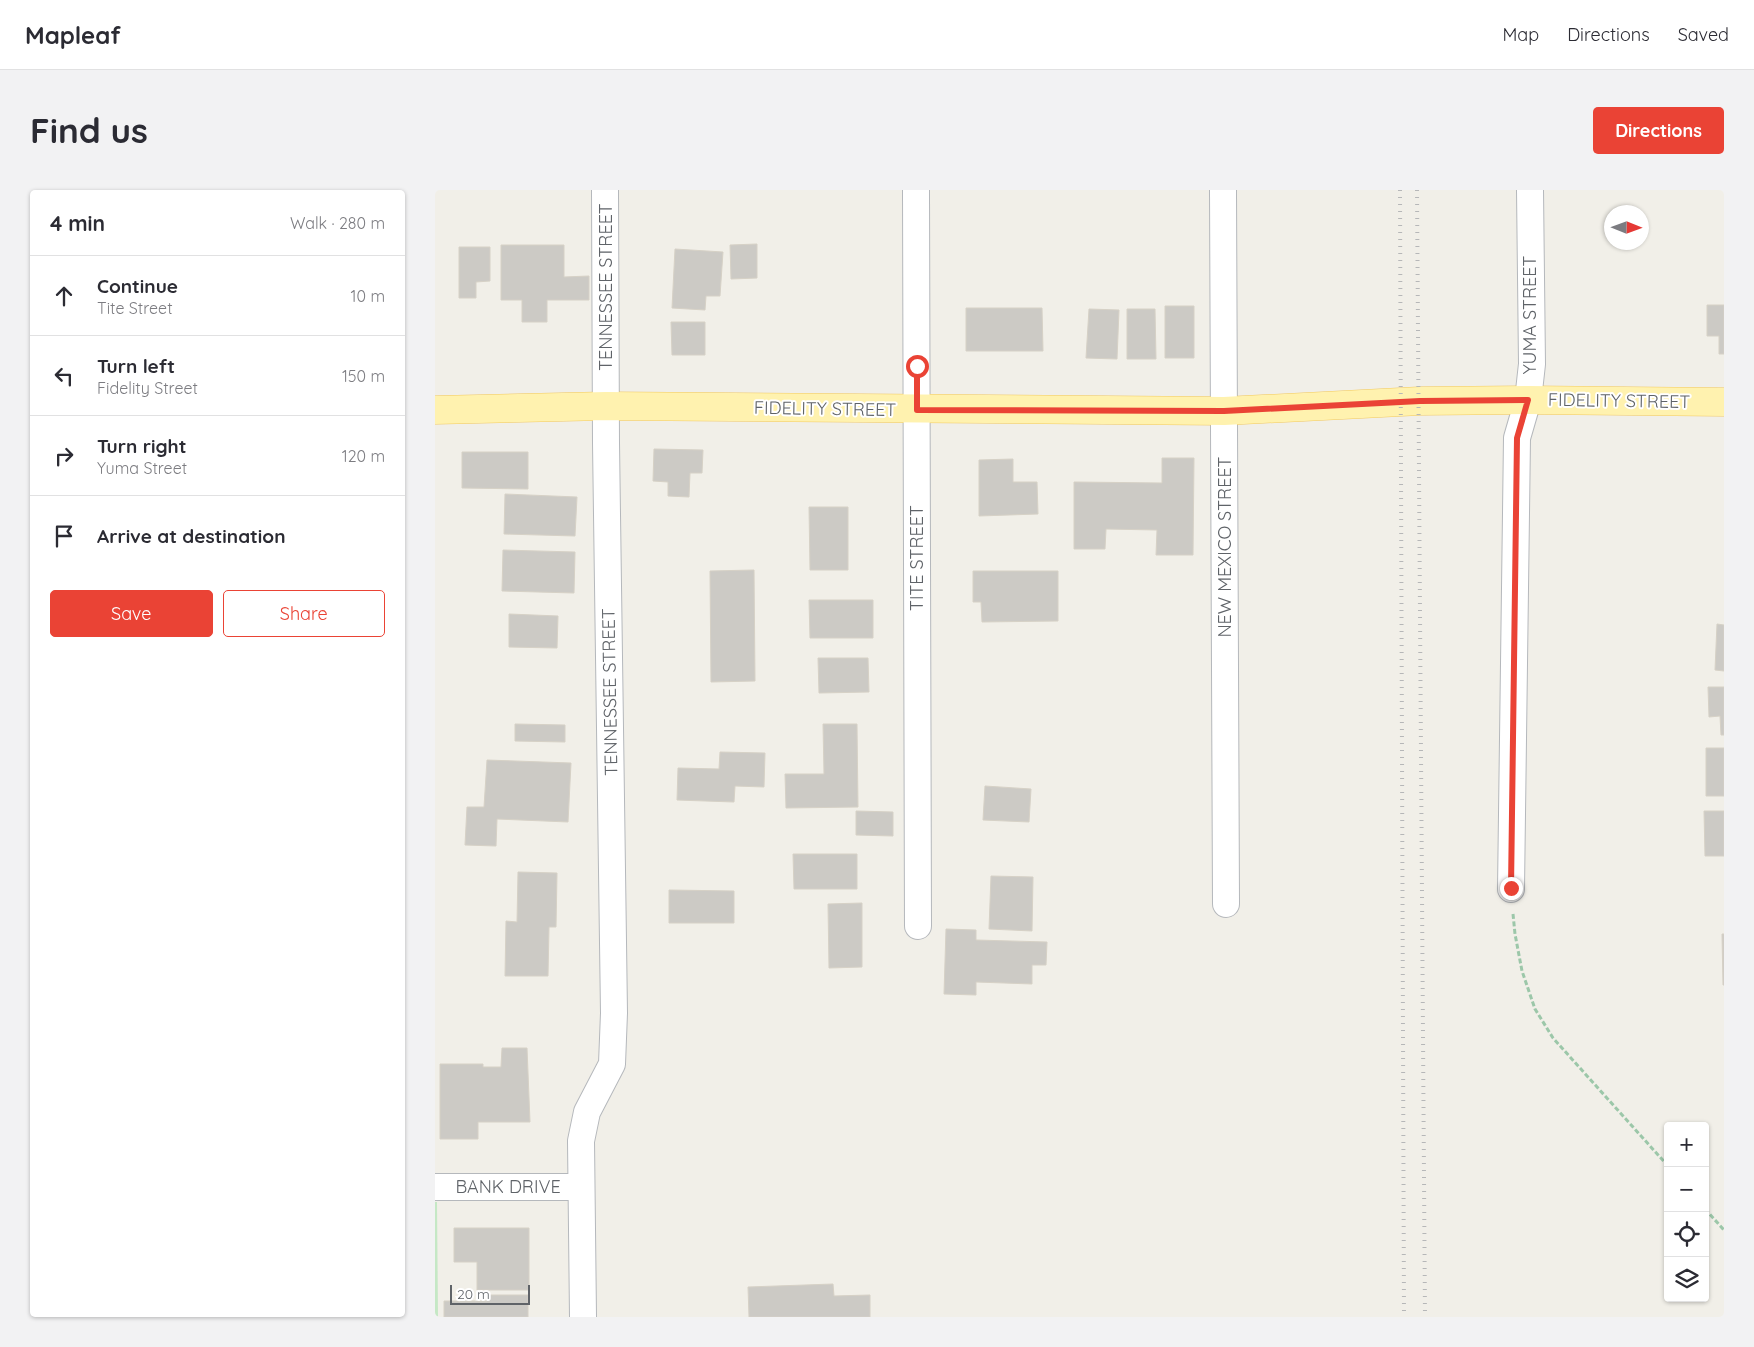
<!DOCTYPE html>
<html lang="en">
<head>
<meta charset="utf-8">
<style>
  :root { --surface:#fff; --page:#f2f2f3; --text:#2b2b33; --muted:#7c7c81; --line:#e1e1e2; --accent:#ea4335 }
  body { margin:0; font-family:Quicksand,sans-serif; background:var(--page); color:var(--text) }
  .controls { position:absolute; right:15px; bottom:15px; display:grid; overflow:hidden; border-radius:5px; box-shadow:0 1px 4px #0004 }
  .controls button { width:45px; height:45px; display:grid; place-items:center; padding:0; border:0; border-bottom:1px solid var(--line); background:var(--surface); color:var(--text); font:25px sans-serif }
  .compass { position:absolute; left:1169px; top:15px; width:45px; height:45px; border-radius:50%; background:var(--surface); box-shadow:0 1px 4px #0004; rotate:91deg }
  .scale { position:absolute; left:15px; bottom:12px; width:80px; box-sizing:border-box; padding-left:5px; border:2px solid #5f6368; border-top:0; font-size:14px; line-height:18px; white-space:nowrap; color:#5f6368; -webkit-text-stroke:4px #fff; paint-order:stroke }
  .stop { position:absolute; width:15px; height:15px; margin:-11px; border:4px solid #ea4335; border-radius:50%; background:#fff }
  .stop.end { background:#ea4335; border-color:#fff; box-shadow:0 1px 5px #0008 }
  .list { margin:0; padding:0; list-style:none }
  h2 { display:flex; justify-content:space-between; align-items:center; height:65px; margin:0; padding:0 20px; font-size:21px }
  h2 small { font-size:16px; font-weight:400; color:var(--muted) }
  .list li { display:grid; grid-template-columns:32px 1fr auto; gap:15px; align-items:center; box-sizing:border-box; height:80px; padding:0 20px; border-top:1px solid var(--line) }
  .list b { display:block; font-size:19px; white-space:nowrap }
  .list p { margin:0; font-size:16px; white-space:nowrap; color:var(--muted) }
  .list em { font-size:16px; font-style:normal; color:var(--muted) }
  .actions { display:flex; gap:10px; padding:15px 20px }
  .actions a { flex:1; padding:11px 0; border:1px solid var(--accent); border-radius:5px; text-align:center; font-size:18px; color:var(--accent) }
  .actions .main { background:var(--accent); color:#fff }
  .icon { flex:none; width:28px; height:28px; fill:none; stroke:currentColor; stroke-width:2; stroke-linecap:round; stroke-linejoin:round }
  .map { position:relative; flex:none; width:1289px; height:1127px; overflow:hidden; border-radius:5px }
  header { display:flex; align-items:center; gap:30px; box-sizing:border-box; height:70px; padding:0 25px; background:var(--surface); border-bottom:1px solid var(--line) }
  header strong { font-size:24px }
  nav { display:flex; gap:28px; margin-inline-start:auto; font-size:18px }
  .intro { display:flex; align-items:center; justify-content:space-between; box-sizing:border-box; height:120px; padding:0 30px }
  h1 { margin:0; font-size:35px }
  .button { padding:12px 22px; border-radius:5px; background:var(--accent); color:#fff; font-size:18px; font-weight:700 }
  main { display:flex; gap:30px; padding:0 30px }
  aside { flex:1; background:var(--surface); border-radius:5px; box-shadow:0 1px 4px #0004 }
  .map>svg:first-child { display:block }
  .green { fill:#c5e8c5 }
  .building { fill:#cccac5; stroke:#d6d1c6 }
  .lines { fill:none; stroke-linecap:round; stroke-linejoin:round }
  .minor-casing { stroke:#b5b8bc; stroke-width:28 }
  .major-casing { stroke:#f2c960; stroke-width:29 }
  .path { stroke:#9cc7a9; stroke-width:3; stroke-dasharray:5 2.5; stroke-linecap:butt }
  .minor { stroke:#fff; stroke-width:26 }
  .major { stroke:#fff2af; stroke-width:28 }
  .rail { stroke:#b6b7b8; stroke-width:4; stroke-dasharray:1 6; stroke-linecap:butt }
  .route { stroke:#ea4335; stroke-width:6 }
  .labels { text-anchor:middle; stroke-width:4; stroke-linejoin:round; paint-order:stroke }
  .street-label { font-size:18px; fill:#5f6368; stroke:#fff }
</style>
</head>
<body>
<header>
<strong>Mapleaf</strong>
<nav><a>Map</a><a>Directions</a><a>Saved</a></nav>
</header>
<div class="intro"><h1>Find us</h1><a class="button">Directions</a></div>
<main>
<aside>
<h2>4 min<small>Walk · 280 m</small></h2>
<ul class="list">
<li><svg class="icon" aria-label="ahead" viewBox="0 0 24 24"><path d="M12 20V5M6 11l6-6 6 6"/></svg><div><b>Continue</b><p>Tite Street</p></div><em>10 m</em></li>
<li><svg class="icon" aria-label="left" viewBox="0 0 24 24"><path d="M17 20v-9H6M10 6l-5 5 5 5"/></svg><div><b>Turn left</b><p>Fidelity Street</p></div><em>150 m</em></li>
<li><svg class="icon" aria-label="right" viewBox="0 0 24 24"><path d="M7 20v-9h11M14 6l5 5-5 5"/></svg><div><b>Turn right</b><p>Yuma Street</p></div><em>120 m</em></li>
<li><svg class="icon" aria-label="arrive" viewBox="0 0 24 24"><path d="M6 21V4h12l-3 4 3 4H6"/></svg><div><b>Arrive at destination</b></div></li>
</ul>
<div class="actions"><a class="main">Save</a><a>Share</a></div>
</aside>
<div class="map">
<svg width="1289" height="1127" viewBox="0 0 1289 1127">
  <rect width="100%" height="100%" fill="#f1efe8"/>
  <path class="green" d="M 0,1012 L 2,1012 L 3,1127 L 0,1127 Z"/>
  <path class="building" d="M 322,54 L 322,88 L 296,89 L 295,55 Z
    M 66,55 L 129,55 L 129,87 L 154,86 L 154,110 L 112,110 L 112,132 L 87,132 L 87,110 L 66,110 Z
    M 24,57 L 55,57 L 55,91 L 41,92 L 41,108 L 24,108 Z
    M 240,59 L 288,62 L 285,106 L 271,106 L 270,120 L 237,118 Z
    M 1272,115 L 1289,115 L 1289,164 L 1284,164 L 1284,146 L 1272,146 Z
    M 730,116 L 759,116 L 759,168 L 730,168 Z
    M 531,118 L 607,118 L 608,161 L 531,161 Z
    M 654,119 L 684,120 L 682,169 L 651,168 Z
    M 692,119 L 720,119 L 721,169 L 692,169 Z
    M 236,132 L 270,132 L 270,165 L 237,165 Z
    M 219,259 L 268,260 L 267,283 L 255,283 L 254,307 L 233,306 L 233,292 L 218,291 Z
    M 27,262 L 93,262 L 93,299 L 27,298 Z
    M 727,268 L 759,268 L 758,365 L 721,365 L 722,340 L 671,339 L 670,359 L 639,359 L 639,292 L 727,293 Z
    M 578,269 L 578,292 L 602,292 L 603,324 L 544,326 L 544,270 Z
    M 70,304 L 142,307 L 140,346 L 69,344 Z
    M 374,317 L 413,317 L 413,380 L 375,380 Z
    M 68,360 L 140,362 L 139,403 L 67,401 Z
    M 319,380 L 320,491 L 276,492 L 275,381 Z
    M 538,381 L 623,381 L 623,431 L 547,432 L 546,412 L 538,412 Z
    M 374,410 L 438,410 L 438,448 L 375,448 Z
    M 74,424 L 123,426 L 122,458 L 74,457 Z
    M 1282,434 L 1289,435 L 1289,481 L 1280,480 Z
    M 383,468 L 433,468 L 434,502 L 384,503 Z
    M 1273,497 L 1289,497 L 1289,545 L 1286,545 L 1285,526 L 1274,527 Z
    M 80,534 L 130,535 L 130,552 L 80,551 Z
    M 388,534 L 422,534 L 423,617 L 351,618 L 350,584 L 389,584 Z
    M 1271,558 L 1289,558 L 1289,606 L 1271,606 Z
    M 285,562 L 330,563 L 329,597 L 300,596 L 299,612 L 242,610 L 243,578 L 284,579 Z
    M 52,570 L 136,573 L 133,632 L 62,629 L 61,656 L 30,655 L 32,617 L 49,617 Z
    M 550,596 L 596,599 L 594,632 L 548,630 Z
    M 421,621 L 458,622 L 458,646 L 421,645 Z
    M 1269,621 L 1289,621 L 1289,666 L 1270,666 Z
    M 358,664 L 422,664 L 422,699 L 359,699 Z
    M 83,682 L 122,683 L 121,737 L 114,737 L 113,786 L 70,786 L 71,731 L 82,732 Z
    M 556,686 L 598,687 L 597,741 L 554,739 Z
    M 234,700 L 299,701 L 299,733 L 234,733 Z
    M 427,713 L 427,777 L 394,778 L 393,714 Z
    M 511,739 L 541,740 L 541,750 L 612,752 L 611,775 L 597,775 L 597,794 L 541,792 L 541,805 L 509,804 Z
    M 1287,744 L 1289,744 L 1289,795 L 1288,795 Z
    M 67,858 L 92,858 L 95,932 L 43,932 L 43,949 L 5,949 L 5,874 L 48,874 L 48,877 L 66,877 Z
    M 19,1038 L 94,1038 L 94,1100 L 42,1100 L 42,1072 L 19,1072 Z
    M 398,1094 L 399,1106 L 435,1105 L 435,1127 L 314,1127 L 313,1097 Z
    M 52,1105 L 93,1105 L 93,1127 L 9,1127 L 9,1111 L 52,1111 Z"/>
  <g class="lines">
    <defs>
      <path id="minor" d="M 481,0 L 483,736
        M 788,0 L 791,714
        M 1076,699 L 1082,248 L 1093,210 L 1097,174 L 1095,0
        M 0,997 L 145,997
        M 148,1127 L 146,951 L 152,922 L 177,874 L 179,823 L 171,253 L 170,0"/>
      <path id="major" d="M 0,220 L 171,216 L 789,221 L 985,211 L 1093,210 L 1289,212"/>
    </defs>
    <use href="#minor" class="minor-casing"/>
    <use href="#major" class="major-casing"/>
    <path class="path" d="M 1078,724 L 1080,744 L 1087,781 L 1100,819 L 1118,848 L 1233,976
      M 1270,1019 L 1289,1040"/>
    <use href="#minor" class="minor"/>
    <use href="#major" class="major"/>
    <path class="rail" d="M 965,0 L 969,1127
      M 982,0 L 990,1127"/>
  </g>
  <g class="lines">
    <path class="route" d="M 482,176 L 482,220 L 789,221 L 985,211 L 1093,210 L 1082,248 L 1076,698"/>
  </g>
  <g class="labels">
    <g class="street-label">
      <text transform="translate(171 97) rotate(-90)" y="6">TENNESSEE STREET</text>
      <text transform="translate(1095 125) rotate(-90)" y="6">YUMA STREET</text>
      <text transform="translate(1184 211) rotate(1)" y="6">FIDELITY STREET</text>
      <text transform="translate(390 219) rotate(1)" y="6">FIDELITY STREET</text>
      <text transform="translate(790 357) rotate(-90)" y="6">NEW MEXICO STREET</text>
      <text transform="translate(482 368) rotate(-90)" y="6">TITE STREET</text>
      <text transform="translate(175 502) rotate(-91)" y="6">TENNESSEE STREET</text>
      <text x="73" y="1003">BANK DRIVE</text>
    </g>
  </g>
</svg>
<div class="controls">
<button>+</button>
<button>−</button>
<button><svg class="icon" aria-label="locate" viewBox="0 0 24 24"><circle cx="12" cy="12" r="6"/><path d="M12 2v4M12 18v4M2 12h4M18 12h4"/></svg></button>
<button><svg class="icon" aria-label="layers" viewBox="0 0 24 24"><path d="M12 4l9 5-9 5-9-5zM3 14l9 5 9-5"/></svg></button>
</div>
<svg class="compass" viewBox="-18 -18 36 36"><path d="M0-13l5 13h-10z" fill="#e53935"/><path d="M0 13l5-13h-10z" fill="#7c7c81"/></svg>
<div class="scale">20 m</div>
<div class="stop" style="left:482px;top:176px"></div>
<div class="stop end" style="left:1076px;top:698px"></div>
</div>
</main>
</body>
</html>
